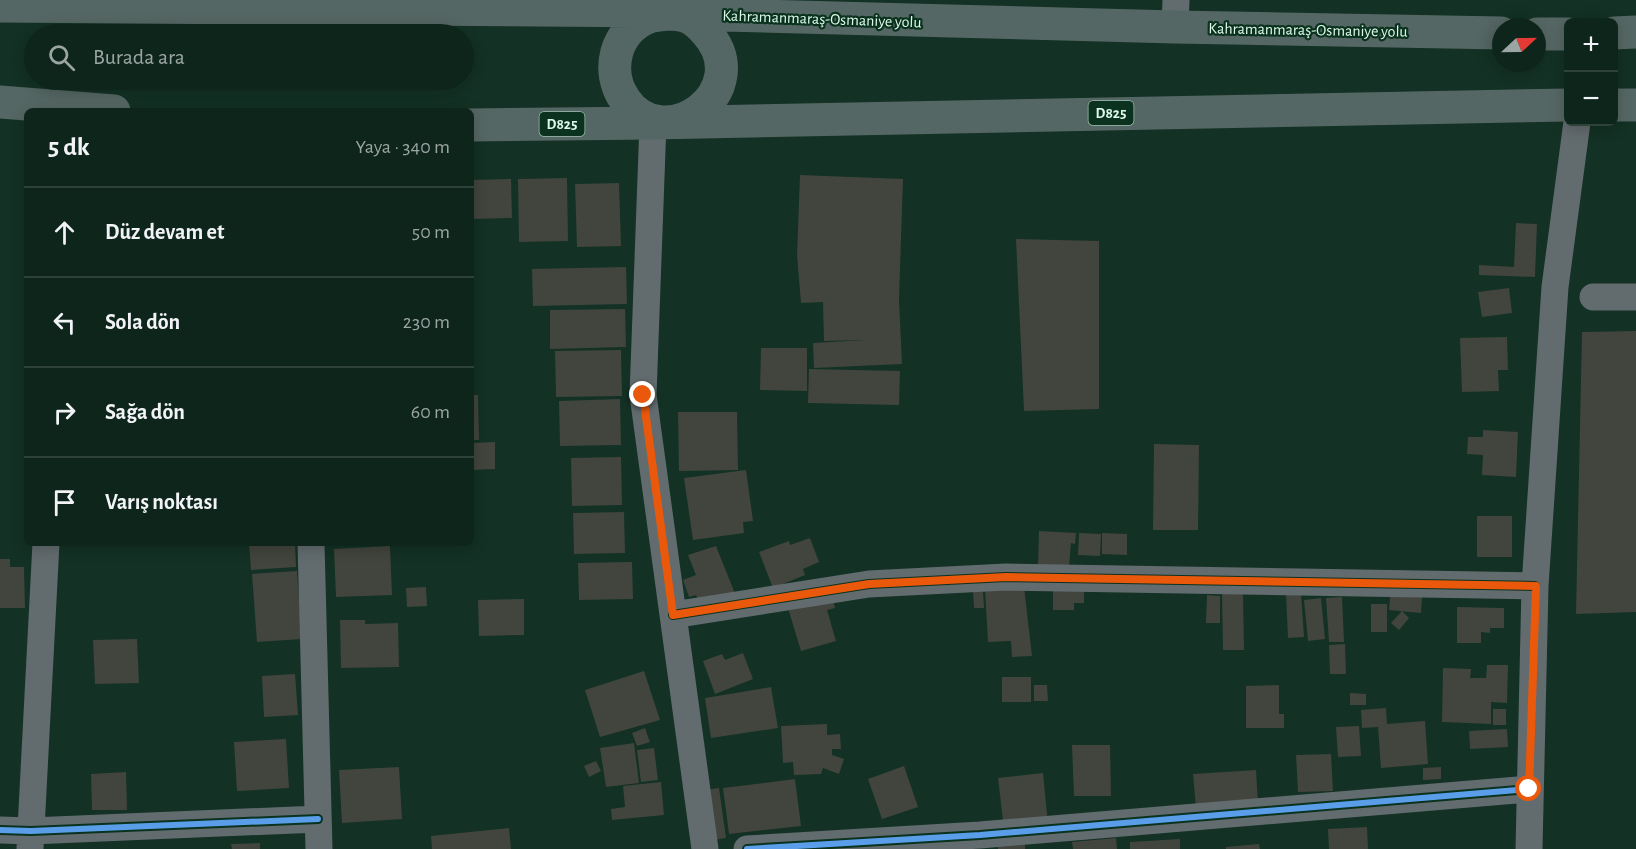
<!DOCTYPE html>
<html lang="tr">
<head>
<meta charset="utf-8">
<style>
  :root { --surface:#0e251b; --page:#1c3128; --text:#f1f3f6; --muted:#9ba5a3; --line:#2e423a }
  body { margin:0; font-family:"Alegreya Sans",sans-serif; background:var(--page); color:var(--text) }
  .controls { position:absolute; right:18px; top:18px; display:grid; overflow:hidden; border-radius:9px; box-shadow:0 3px 15px #0003 }
  .controls button { width:54px; height:54px; display:grid; place-items:center; padding:0; border:0; border-bottom:2px solid var(--line); background:var(--surface); color:var(--text); font:30px sans-serif }
  .compass { position:absolute; left:1492px; top:18px; width:54px; height:54px; border-radius:50%; background:var(--surface); box-shadow:0 3px 15px #0003; rotate:68deg }
  .stop { position:absolute; width:18px; height:18px; margin:-14px; border:4px solid #ea580c; border-radius:50%; background:#fff }
  .stop.end { background:#ea580c; border-color:#fff; box-shadow:0 2px 6px #0008 }
  .list { margin:0; padding:0; list-style:none }
  h2 { display:flex; justify-content:space-between; align-items:center; height:78px; margin:0; padding:0 24px; font-size:26px }
  h2 small { font-size:20px; font-weight:400; color:var(--muted) }
  .list li { display:grid; grid-template-columns:39px 1fr auto; gap:18px; align-items:center; box-sizing:border-box; height:90px; padding:0 24px; border-top:2px solid var(--line) }
  .list b { display:block; font-size:22px; white-space:nowrap }
  .list em { font-size:20px; font-style:normal; color:var(--muted) }
  .icon { flex:none; width:33px; height:33px; fill:none; stroke:currentColor; stroke-width:2; stroke-linecap:round; stroke-linejoin:round }
  .map { position:relative; flex:none; width:1636px; height:849px; overflow:hidden }
  .search { position:absolute; background:var(--surface); box-shadow:0 3px 15px #0003; left:24px; top:24px; width:450px; height:66px; display:flex; align-items:center; gap:15px; box-sizing:border-box; padding:0 21px; border-radius:33px; color:var(--muted); font-size:22px }
  .panel { position:absolute; background:var(--surface); box-shadow:0 3px 15px #0003; left:24px; top:108px; width:450px; height:438px; border-radius:9px }
  .map>svg:first-child { display:block }
  .building { fill:#41453d }
  .lines { fill:none; stroke-linecap:round; stroke-linejoin:round }
  .street { stroke:#626b6e; stroke-width:27 }
  .highway { stroke:#556764; stroke-width:33 }
  .cycleway-casing { stroke:#0a321e; stroke-width:10 }
  .cycleway { stroke:#5a9eea; stroke-width:6 }
  .route { stroke:#ea580c; stroke-width:8 }
  .labels { text-anchor:middle; stroke-width:4.5; stroke-linejoin:round; paint-order:stroke }
  .shield { fill:#0a321e; stroke:#9fbeac; stroke-width:1.5 }
  .shield-label { font-size:15px; font-weight:bold; fill:#dffae9 }
  .street-label { font-size:16px; fill:#dffae9; stroke:#0a321e }
</style>
</head>
<body>
<div class="map">
<svg width="1636" height="849" viewBox="0 0 1636 849">
  <rect width="100%" height="100%" fill="#133124"/>
  <path class="building" d="M 800,175 L 903,179 L 899,299 L 902,364 L 814,368 L 813,343 L 865,340 L 824,341 L 823,302 L 801,303 L 797,255 Z
    M 567,178 L 568,241 L 519,242 L 518,179 Z
    M 511,179 L 512,218 L 471,219 L 471,180 Z
    M 619,183 L 621,246 L 577,247 L 575,184 Z
    M 1516,223 L 1537,224 L 1535,277 L 1479,275 L 1479,265 L 1514,267 Z
    M 1016,239 L 1099,241 L 1099,409 L 1024,411 Z
    M 626,267 L 627,304 L 533,306 L 532,269 Z
    M 1509,288 L 1512,313 L 1482,317 L 1478,292 Z
    M 625,309 L 626,347 L 550,349 L 550,310 Z
    M 1636,331 L 1636,612 L 1576,614 L 1582,332 Z
    M 1507,337 L 1508,370 L 1498,370 L 1499,391 L 1462,392 L 1460,338 Z
    M 761,348 L 807,348 L 807,391 L 760,390 Z
    M 621,350 L 622,396 L 556,397 L 555,351 Z
    M 809,369 L 900,371 L 899,405 L 808,403 Z
    M 471,395 L 478,395 L 479,440 L 471,440 Z
    M 620,399 L 621,445 L 560,446 L 559,401 Z
    M 678,412 L 737,412 L 738,470 L 679,471 Z
    M 1483,430 L 1518,432 L 1516,477 L 1482,475 L 1483,455 L 1467,454 L 1468,437 L 1483,437 Z
    M 495,442 L 495,469 L 471,470 L 471,443 Z
    M 1154,444 L 1199,445 L 1198,530 L 1153,530 Z
    M 621,457 L 622,505 L 572,506 L 571,458 Z
    M 746,470 L 753,521 L 743,522 L 744,533 L 693,540 L 684,478 Z
    M 624,512 L 625,553 L 574,554 L 573,513 Z
    M 1477,516 L 1512,516 L 1512,557 L 1477,557 Z
    M 1039,531 L 1076,533 L 1075,544 L 1071,543 L 1069,567 L 1038,565 Z
    M 1079,533 L 1101,534 L 1100,556 L 1078,555 Z
    M 1102,533 L 1127,534 L 1127,555 L 1102,554 Z
    M 810,538 L 819,562 L 803,569 L 805,575 L 773,588 L 759,552 L 789,541 L 790,545 Z
    M 249,543 L 295,543 L 296,567 L 251,570 Z
    M 390,546 L 392,595 L 336,597 L 334,549 Z
    M 716,546 L 738,601 L 701,608 L 696,595 L 689,597 L 683,580 L 696,575 L 688,555 Z
    M 0,559 L 10,559 L 10,567 L 24,567 L 25,608 L 0,608 Z
    M 632,562 L 633,599 L 579,600 L 578,563 Z
    M 297,571 L 302,639 L 257,642 L 252,574 Z
    M 1053,581 L 1084,581 L 1084,603 L 1074,603 L 1074,610 L 1053,610 Z
    M 426,587 L 427,606 L 407,607 L 406,588 Z
    M 1024,587 L 1032,656 L 1012,657 L 1011,641 L 988,642 L 985,589 Z
    M 1391,589 L 1422,597 L 1421,613 L 1389,610 Z
    M 973,591 L 983,591 L 984,608 L 974,608 Z
    M 1243,593 L 1244,650 L 1223,650 L 1222,594 Z
    M 1301,593 L 1304,637 L 1288,638 L 1286,594 Z
    M 831,594 L 835,608 L 827,610 L 836,641 L 801,651 L 788,608 Z
    M 1207,595 L 1220,596 L 1220,623 L 1206,623 Z
    M 1342,597 L 1344,642 L 1329,642 L 1326,598 Z
    M 1321,598 L 1325,639 L 1308,641 L 1304,600 Z
    M 524,599 L 524,635 L 479,636 L 478,600 Z
    M 1371,604 L 1387,604 L 1387,632 L 1371,632 Z
    M 1457,607 L 1504,608 L 1504,628 L 1490,628 L 1490,633 L 1481,632 L 1481,643 L 1457,643 Z
    M 1402,611 L 1409,618 L 1399,630 L 1391,623 Z
    M 340,620 L 365,620 L 365,624 L 398,623 L 399,667 L 341,668 Z
    M 137,639 L 139,683 L 95,684 L 93,640 Z
    M 1345,644 L 1346,674 L 1330,674 L 1329,645 Z
    M 743,653 L 753,679 L 715,694 L 703,661 L 722,654 L 725,660 Z
    M 1487,665 L 1508,665 L 1507,703 L 1491,702 L 1491,724 L 1442,722 L 1443,668 L 1471,669 L 1470,678 L 1486,678 Z
    M 644,671 L 660,720 L 600,737 L 585,690 Z
    M 295,674 L 298,715 L 264,717 L 262,676 Z
    M 1002,677 L 1031,677 L 1031,702 L 1002,702 Z
    M 1034,685 L 1047,685 L 1048,701 L 1034,701 Z
    M 1279,685 L 1279,714 L 1284,714 L 1284,728 L 1246,728 L 1246,686 Z
    M 771,687 L 778,728 L 711,738 L 705,698 Z
    M 1350,693 L 1366,694 L 1366,705 L 1350,705 Z
    M 1386,708 L 1387,724 L 1425,721 L 1428,764 L 1381,768 L 1378,727 L 1362,728 L 1361,710 Z
    M 1493,709 L 1506,709 L 1506,725 L 1493,725 Z
    M 827,724 L 827,735 L 840,734 L 841,749 L 832,749 L 832,755 L 844,759 L 839,774 L 823,768 L 821,774 L 794,775 L 793,762 L 783,763 L 781,726 Z
    M 1359,726 L 1361,756 L 1338,757 L 1336,727 Z
    M 645,728 L 650,742 L 637,746 L 632,733 Z
    M 1507,729 L 1508,747 L 1470,749 L 1469,731 Z
    M 286,739 L 289,788 L 237,791 L 234,742 Z
    M 634,743 L 639,783 L 606,787 L 600,748 Z
    M 1072,745 L 1110,745 L 1111,796 L 1074,796 Z
    M 654,748 L 658,780 L 641,782 L 637,750 Z
    M 1331,754 L 1333,791 L 1298,792 L 1296,755 Z
    M 596,761 L 601,771 L 589,777 L 584,766 Z
    M 904,766 L 918,807 L 882,819 L 868,779 Z
    M 399,767 L 402,819 L 342,823 L 339,770 Z
    M 1441,767 L 1441,779 L 1423,780 L 1423,768 Z
    M 1256,770 L 1258,804 L 1196,808 L 1193,774 Z
    M 126,772 L 127,810 L 92,810 L 91,774 Z
    M 1043,773 L 1048,824 L 1004,829 L 998,778 Z
    M 795,779 L 801,826 L 729,834 L 723,788 Z
    M 661,782 L 664,815 L 612,820 L 611,809 L 625,807 L 623,786 Z
    M 719,788 L 726,838 L 713,840 L 705,790 Z
    M 1367,827 L 1368,849 L 1329,849 L 1328,829 Z
    M 509,828 L 511,849 L 432,849 L 431,836 Z
    M 1116,838 L 1117,849 L 1073,849 L 1072,842 Z
    M 1180,839 L 1180,849 L 1130,849 L 1130,842 Z
    M 260,843 L 260,849 L 232,849 L 231,844 Z
    M 1259,844 L 1260,849 L 1226,849 L 1226,847 Z
    M 998,845 L 1025,845 L 1025,849 L 998,849 Z"/>
  <g class="lines">
    <path class="street" d="M 1175,27 L 1176,0
      M 653,123 L 643,395 L 705,849
      M 1593,297 L 1636,297
      M 311,543 L 319,849
      M 673,615 L 869,584 L 1006,577 L 1535,586
      M 0,830 L 31,831 L 318,819
      M 30,848 L 46,543
      M 747,849 L 980,835 L 1529,789
      M 1529,849 L 1535,586 L 1555,287 L 1577,122"/>
    <path class="highway" d="M 0,6 L 665,11 L 684,14 L 1175,27 L 1501,33
      M 667,14 C 686,14 694,18 706,32 C 758,90 665,158 625,100 C 605,71 615,30 649,17 C 655,15 661,15 667,14 Z
      M 1614,33 L 1636,32
      M 1537,34 L 1568,34
      M 0,102 L 114,111
      M 1614,105 L 1636,105
      M 471,125 L 653,123 L 1568,105"/>
    <defs>
      <path id="cycleway" d="M 673,615 L 869,584 L 1006,577 L 1535,586
        M 0,830 L 31,831 L 318,819
        M 747,849 L 980,835 L 1529,789"/>
    </defs>
    <use href="#cycleway" class="cycleway-casing"/>
    <use href="#cycleway" class="cycleway"/>
  </g>
  <g class="lines">
    <path class="route" d="M 643,395 L 673,615 L 869,584 L 1006,577 L 1536,586 L 1529,789"/>
  </g>
  <g class="labels">
    <g class="shield">
      <rect x="1088.5" y="101" width="45" height="24" rx="4.5"/>
      <rect x="539.5" y="112" width="45" height="24" rx="4.5"/>
    </g>
    <g class="shield-label">
      <text x="1111" y="118">D825</text>
      <text x="562" y="129">D825</text>
    </g>
    <g class="street-label">
      <text transform="translate(822 18) rotate(2)" y="6">Kahramanmaraş-Osmaniye yolu</text>
      <text transform="translate(1308 29) rotate(1)" y="6">Kahramanmaraş-Osmaniye yolu</text>
    </g>
  </g>
</svg>
<div class="controls">
<button>+</button>
<button>−</button>
</div>
<svg class="compass" viewBox="-18 -18 36 36"><path d="M0-13l5 13h-10z" fill="#e53935"/><path d="M0 13l5-13h-10z" fill="#9ba5a3"/></svg>
<div class="stop" style="left:1529px;top:789px"></div>
<div class="stop end" style="left:643px;top:395px"></div>
<div class="search"><svg class="icon" aria-label="search" viewBox="0 0 24 24"><circle cx="10" cy="10" r="6"/><path d="M15 15l6 6"/></svg>Burada ara</div>
<section class="panel">
<h2>5 dk<small>Yaya · 340 m</small></h2>
<ul class="list">
<li><svg class="icon" aria-label="ahead" viewBox="0 0 24 24"><path d="M12 20V5M6 11l6-6 6 6"/></svg><div><b>Düz devam et</b></div><em>50 m</em></li>
<li><svg class="icon" aria-label="left" viewBox="0 0 24 24"><path d="M17 20v-9H6M10 6l-5 5 5 5"/></svg><div><b>Sola dön</b></div><em>230 m</em></li>
<li><svg class="icon" aria-label="right" viewBox="0 0 24 24"><path d="M7 20v-9h11M14 6l5 5-5 5"/></svg><div><b>Sağa dön</b></div><em>60 m</em></li>
<li><svg class="icon" aria-label="arrive" viewBox="0 0 24 24"><path d="M6 21V4h12l-3 4 3 4H6"/></svg><div><b>Varış noktası</b></div></li>
</ul>
</section>
</div>
</body>
</html>
